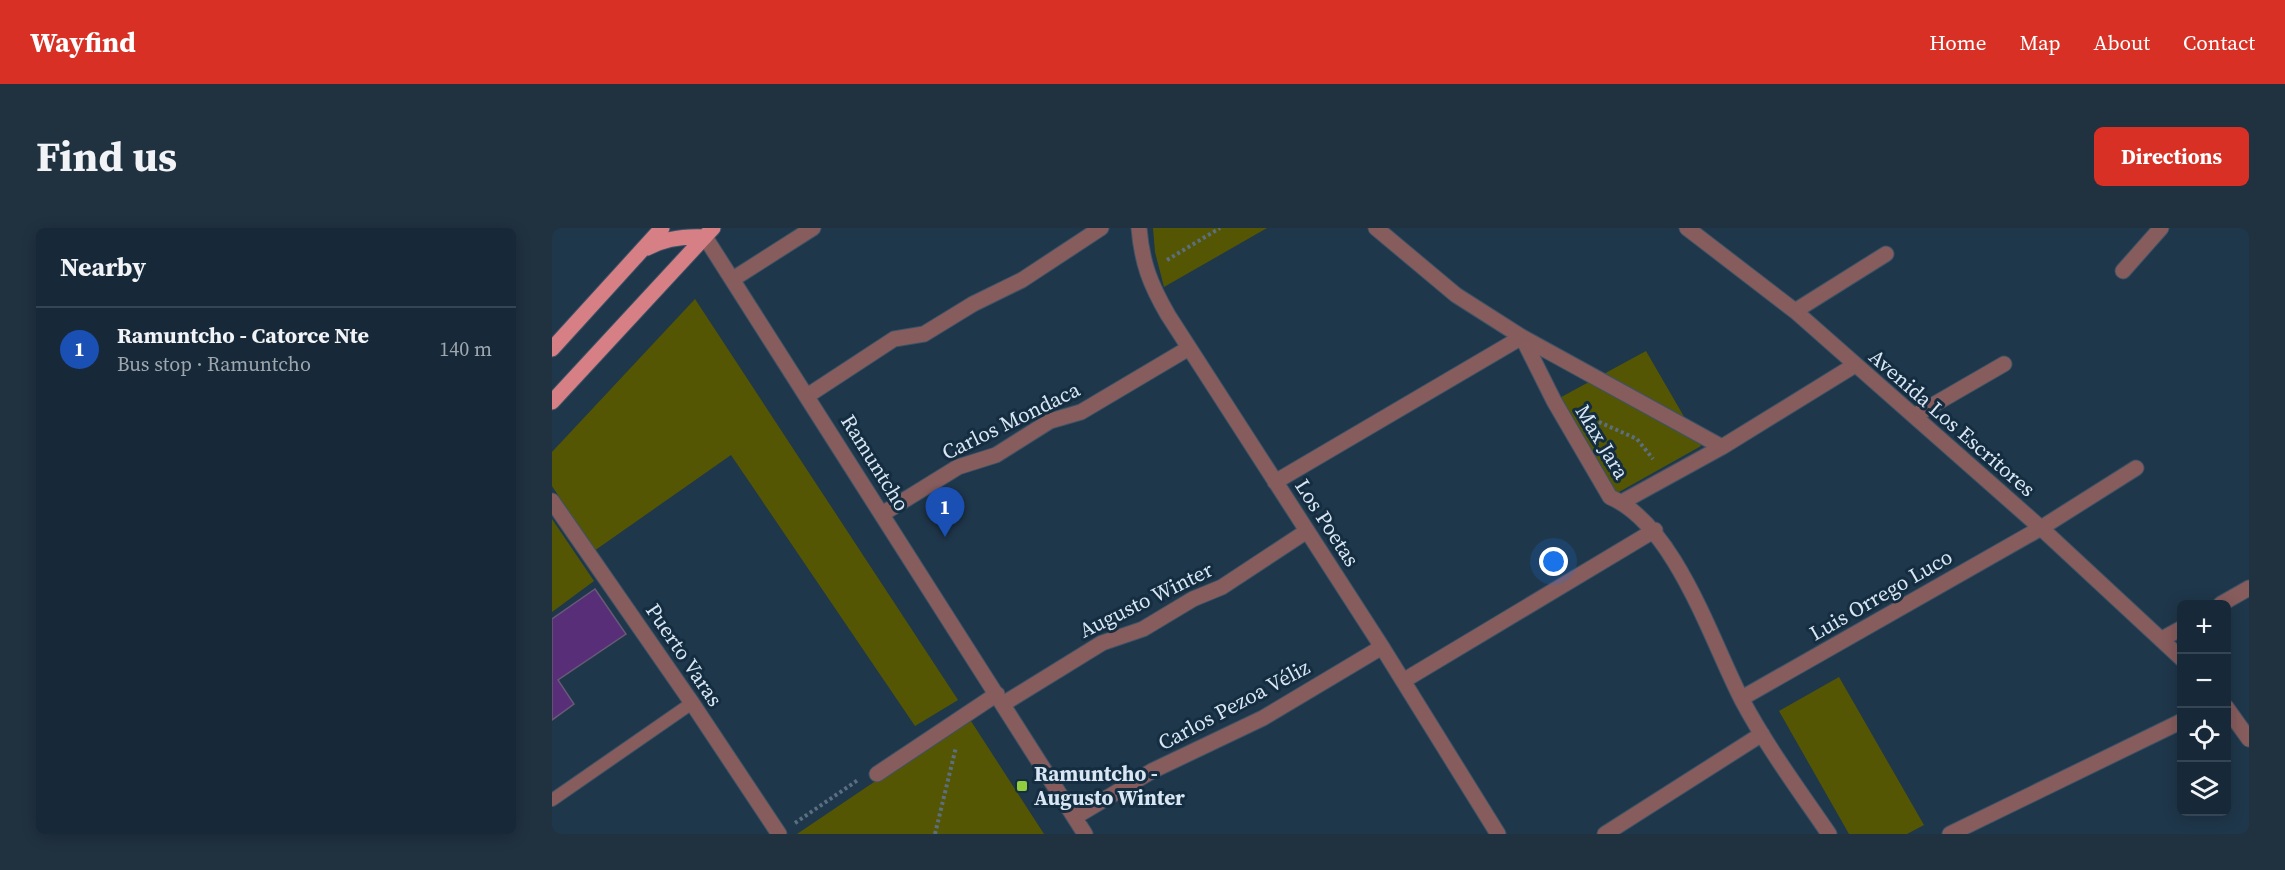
<!DOCTYPE html>
<html lang="en">
<head>
<meta charset="utf-8">
<style>
  :root { --surface:#172938; --page:#203140; --text:#f1f3f6; --muted:#9ea6ae; --line:#364553; --accent:#d93025 }
  body { margin:0; font-family:"Source Serif 4",serif; background:var(--page); color:var(--text) }
  .controls { position:absolute; right:18px; bottom:18px; display:grid; overflow:hidden; border-radius:9px; box-shadow:0 3px 15px #0003 }
  .controls button { width:54px; height:54px; display:grid; place-items:center; padding:0; border:0; border-bottom:2px solid var(--line); background:var(--surface); color:var(--text); font:30px sans-serif }
  .you { position:absolute; left:1002px; top:334px; width:21px; height:21px; margin:-15px; border:4px solid #fff; border-radius:50%; background:#1a73e8; box-shadow:0 0 0 9px #1a73e833 }
  .badge { display:grid; place-items:center; width:39px; height:39px; border-radius:50%; background:var(--accent); color:#fff; font-size:20px; font-weight:700 }
  .pin { position:absolute; translate:-50% -50px; filter:drop-shadow(0 2px 3px #0008) }
  .pin::after { content:''; position:absolute; top:32px; width:21px; height:18px; background:inherit; clip-path:polygon(0 0,100% 0,50% 100%) }
  .list { margin:0; padding:0; list-style:none }
  h2 { display:flex; justify-content:space-between; align-items:center; height:78px; margin:0; padding:0 24px; font-size:26px }
  h2 small { font-size:20px; font-weight:400; color:var(--muted) }
  .list li { display:grid; grid-template-columns:39px 1fr auto; gap:18px; align-items:center; box-sizing:border-box; height:84px; padding:0 24px; border-top:2px solid var(--line) }
  .list b { display:block; font-size:22px; white-space:nowrap }
  .list p { margin:0; font-size:20px; white-space:nowrap; color:var(--muted) }
  .list em { font-size:20px; font-style:normal; color:var(--muted) }
  .icon { flex:none; width:33px; height:33px; fill:none; stroke:currentColor; stroke-width:2; stroke-linecap:round; stroke-linejoin:round }
  .map { position:relative; flex:none; width:1697px; height:606px; overflow:hidden; border-radius:9px }
  header { display:flex; align-items:center; gap:36px; box-sizing:border-box; height:84px; padding:0 30px; background:var(--accent); color:#fff }
  header strong { font-size:28px }
  nav { display:flex; gap:33px; margin-inline-start:auto; font-size:21px }
  .intro { display:flex; align-items:center; justify-content:space-between; box-sizing:border-box; height:144px; padding:0 36px }
  h1 { margin:0; font-size:42px }
  .button { padding:15px 27px; border-radius:9px; background:var(--accent); color:#fff; font-size:21px; font-weight:700 }
  main { display:flex; gap:36px; padding:0 36px }
  aside { flex:1; background:var(--surface); border-radius:9px; box-shadow:0 3px 15px #0003 }
  .map>svg:first-child { display:block }
  .green { fill:#555604 }
  .building { fill:#582e79; stroke:#675a75; stroke-width:1.5 }
  .lines { fill:none; stroke-linecap:round; stroke-linejoin:round }
  .service-casing { stroke:#3d5366; stroke-width:14 }
  .minor-casing { stroke:#3d5366; stroke-width:17 }
  .primary-casing { stroke:#3d5366; stroke-width:17 }
  .path { stroke:#5b6f81; stroke-width:4; stroke-dasharray:3 3; stroke-linecap:butt }
  .service { stroke:#875c5d; stroke-width:12 }
  .minor { stroke:#875c5d; stroke-width:15 }
  .primary { stroke:#d67f84; stroke-width:15 }
  .poi-dot { fill:#92cd3e; stroke:#142d40; stroke-width:2 }
  .labels { text-anchor:middle; stroke-width:6; stroke-linejoin:round; paint-order:stroke }
  .street-label { font-size:21px; fill:#d9e7f4; stroke:#142d40 }
  .poi-label { font-size:21px; font-weight:bold; fill:#d9e7f4; stroke:#142d40; text-anchor:start }
</style>
</head>
<body>
<header>
<strong>Wayfind</strong>
<nav><a>Home</a><a>Map</a><a>About</a><a>Contact</a></nav>
</header>
<div class="intro"><h1>Find us</h1><a class="button">Directions</a></div>
<main>
<aside>
<h2>Nearby<small></small></h2>
<ul class="list">
<li><span class="badge" style="background:#1a4fb4">1</span><div><b>Ramuntcho - Catorce Nte</b><p>Bus stop · Ramuntcho</p></div><em>140 m</em></li>
</ul>
</aside>
<div class="map">
<svg width="1697" height="606" viewBox="0 0 1697 606">
  <rect width="100%" height="100%" fill="#1f374b"/>
  <path class="green" d="M 601,0 L 715,0 L 612,59 L 603,24 Z
    M 143,71 L 406,472 L 363,498 L 179,227 L 42,323 L 0,258 L 0,224 Z
    M 1094,123 L 1149,218 L 1058,269 L 1002,173 Z
    M 0,291 L 42,353 L 0,384 Z
    M 1287,449 L 1372,597 L 1355,606 L 1297,606 L 1227,483 Z
    M 417,490 L 492,606 L 245,606 Z"/>
  <path class="building" d="M 43,361 L 74,406 L 6,452 L 22,476 L 0,492 L 0,391 Z"/>
  <g class="lines">
    <defs>
      <path id="service" d="M 0,572 L 140,475"/>
      <path id="minor" d="M 587,0 C 590,35 598,56 616,87 L 830,419 L 946,606
        M 824,0 L 904,67 L 970,109 L 1002,173 L 1058,269 C 1123,297 1159,412 1190,472 C 1215,519 1247,562 1277,606
        M 1135,0 L 1243,83 L 1489,300 L 1630,431
        M 153,9 L 533,606
        M 1571,43 L 1609,0
        M 181,51 L 261,0
        M 1243,83 L 1334,26
        M 255,168 L 342,111 L 372,106 L 421,76 L 470,52 L 549,0
        M 1362,188 L 1452,136
        M 723,254 L 970,109 L 1170,219
        M 0,273 L 140,475 L 227,606
        M 1070,274 L 1170,219 L 1303,137
        M 330,286 L 406,239 L 444,227 L 498,193 L 529,184 L 637,120
        M 1669,376 L 1697,360
        M 1610,411 L 1630,400
        M 851,453 L 1103,302
        M 1190,470 L 1489,300 L 1584,240
        M 451,476 L 550,415 L 591,401 L 641,371 L 670,359 L 755,303
        M 1674,479 L 1697,511
        M 325,546 L 445,466
        M 523,589 L 600,543 L 711,490 L 830,419
        M 1053,606 L 1210,506
        M 1398,606 L 1630,493"/>
      <path id="primary" d="M 95,20 C 114,10 133,8 153,9
        M 0,121 L 110,0
        M 0,174 L 161,0"/>
    </defs>
    <use href="#service" class="service-casing"/>
    <use href="#minor" class="minor-casing"/>
    <use href="#primary" class="primary-casing"/>
    <path class="path" d="M 615,32 L 668,0
      M 1036,189 L 1085,211 L 1101,231
      M 243,595 L 306,552
      M 383,606 L 404,519"/>
    <use href="#service" class="service"/>
    <use href="#minor" class="minor"/>
    <use href="#primary" class="primary"/>
  </g>
  <rect class="poi-dot" x="464" y="552" width="12" height="12" rx="3"/>
  <g class="labels">
    <g class="street-label">
      <text transform="translate(459 193) rotate(-26)" y="7">Carlos Mondaca</text>
      <text transform="translate(1400 195) rotate(41)" y="7">Avenida Los Escritores</text>
      <text transform="translate(1050 214) rotate(59)" y="7">Max Jara</text>
      <text transform="translate(323 235) rotate(58)" y="7">Ramuntcho</text>
      <text transform="translate(775 295) rotate(57)" y="7">Los Poetas</text>
      <text transform="translate(1329 367) rotate(-30)" y="7">Luis Orrego Luco</text>
      <text transform="translate(594 372) rotate(-26)" y="7">Augusto Winter</text>
      <text transform="translate(132 427) rotate(56)" y="7">Puerto Varas</text>
      <text transform="translate(682 477) rotate(-28)" y="7">Carlos Pezoa Véliz</text>
    </g>
    <g class="poi-label">
      <text x="482" y="553">Ramuntcho -<tspan x="482" dy="24">Augusto Winter</tspan></text>
    </g>
  </g>
</svg>
<div class="controls">
<button>+</button>
<button>−</button>
<button><svg class="icon" aria-label="locate" viewBox="0 0 24 24"><circle cx="12" cy="12" r="6"/><path d="M12 2v4M12 18v4M2 12h4M18 12h4"/></svg></button>
<button><svg class="icon" aria-label="layers" viewBox="0 0 24 24"><path d="M12 4l9 5-9 5-9-5zM3 14l9 5 9-5"/></svg></button>
</div>
<div class="you"></div>
<div class="pin badge" style="left:393px;top:309px;background:#1a4fb4">1</div>
</div>
</main>
</body>
</html>
